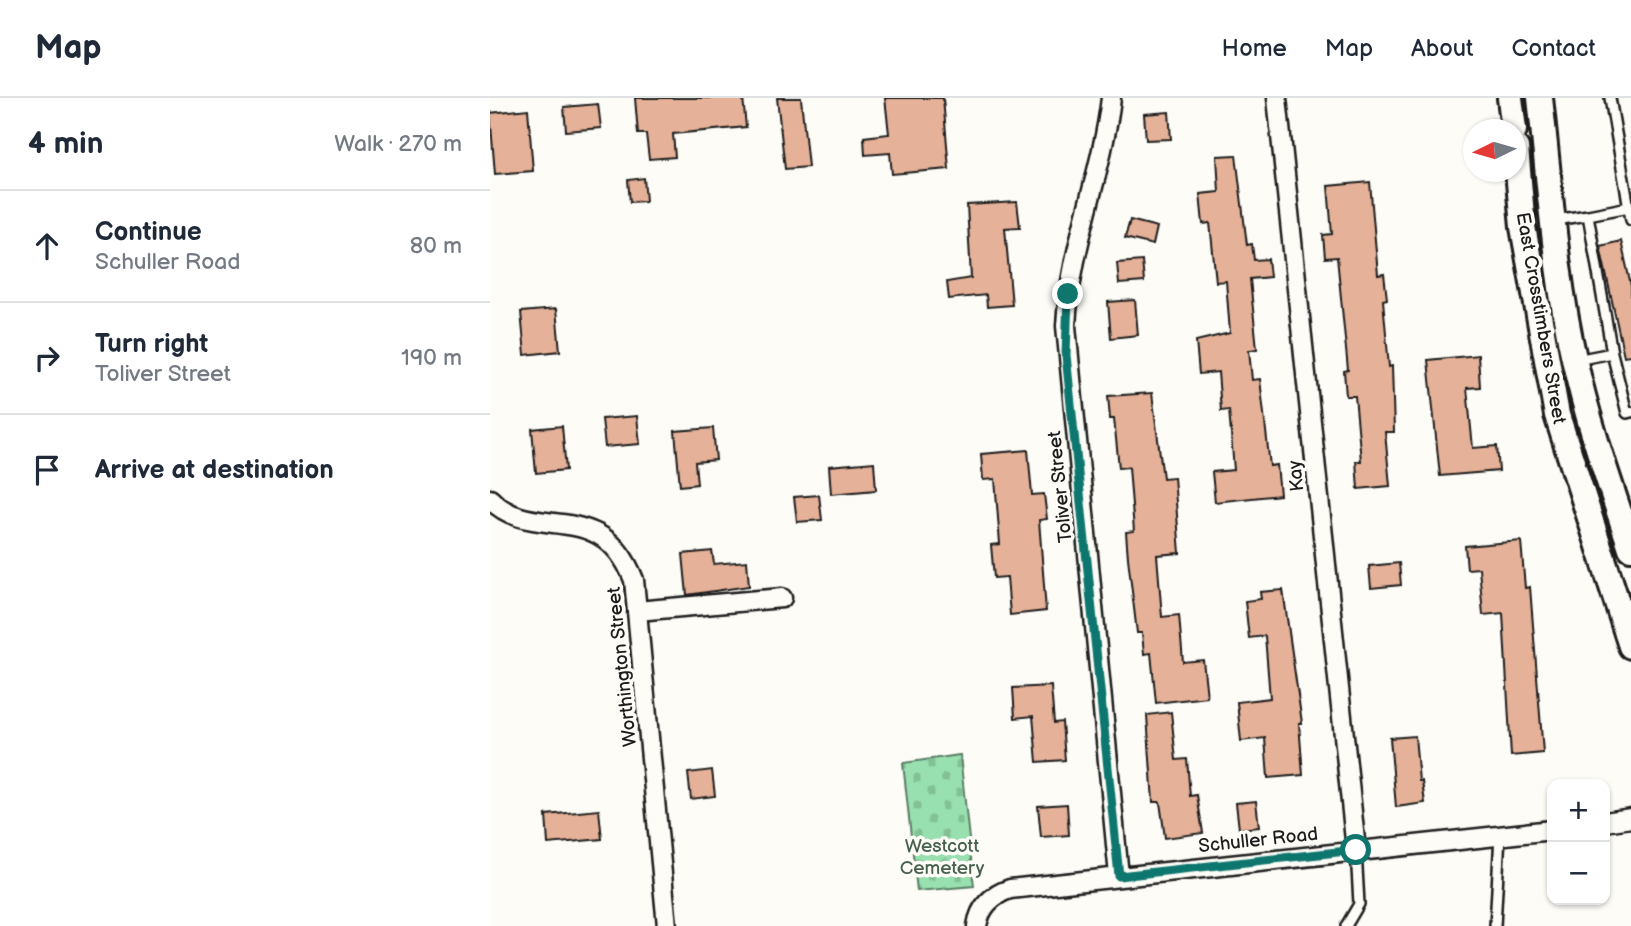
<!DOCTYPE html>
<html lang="en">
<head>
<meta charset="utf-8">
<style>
  :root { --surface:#fff; --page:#f2f2f3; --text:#1f2937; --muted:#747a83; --line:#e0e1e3 }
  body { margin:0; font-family:"Balsamiq Sans",sans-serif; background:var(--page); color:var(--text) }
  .controls { position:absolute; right:21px; bottom:21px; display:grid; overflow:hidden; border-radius:14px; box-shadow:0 2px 5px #0004 }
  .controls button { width:63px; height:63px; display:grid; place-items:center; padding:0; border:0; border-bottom:2px solid var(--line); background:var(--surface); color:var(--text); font:35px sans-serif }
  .compass { position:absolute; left:973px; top:21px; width:63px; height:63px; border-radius:50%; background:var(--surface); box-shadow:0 2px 5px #0004; rotate:265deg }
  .stop { position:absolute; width:21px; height:21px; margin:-16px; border:5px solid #0f766e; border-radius:50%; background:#fff }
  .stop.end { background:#0f766e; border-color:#fff; box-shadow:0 2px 7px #0008 }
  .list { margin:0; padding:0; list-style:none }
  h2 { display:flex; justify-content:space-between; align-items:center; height:91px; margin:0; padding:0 28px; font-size:30px }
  h2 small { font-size:23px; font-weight:400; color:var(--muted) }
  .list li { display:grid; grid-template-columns:46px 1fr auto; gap:21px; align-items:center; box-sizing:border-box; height:112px; padding:0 28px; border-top:2px solid var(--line) }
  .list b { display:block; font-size:26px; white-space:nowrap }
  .list p { margin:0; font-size:23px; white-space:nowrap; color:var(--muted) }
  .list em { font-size:23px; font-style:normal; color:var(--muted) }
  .icon { flex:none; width:38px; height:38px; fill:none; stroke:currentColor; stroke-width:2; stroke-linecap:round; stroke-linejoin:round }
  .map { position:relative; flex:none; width:1141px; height:828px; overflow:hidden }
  header { display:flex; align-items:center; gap:42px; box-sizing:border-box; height:98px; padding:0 35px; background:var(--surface); border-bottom:2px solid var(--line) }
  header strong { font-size:33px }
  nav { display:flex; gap:38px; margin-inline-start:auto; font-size:24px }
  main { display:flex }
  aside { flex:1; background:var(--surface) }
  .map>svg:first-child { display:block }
  .cemetery { fill:url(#cemetery-stones); stroke:#5a7e66; stroke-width:2 }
  .building { fill:#e5b198; stroke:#1c1c1c; stroke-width:2 }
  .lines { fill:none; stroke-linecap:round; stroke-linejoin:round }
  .lane-casing { stroke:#1c1c1c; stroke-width:14 }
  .street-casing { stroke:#1c1c1c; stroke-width:23 }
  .secondary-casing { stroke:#1c1c1c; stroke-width:30 }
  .lane { stroke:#fdfcf7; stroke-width:9 }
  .street { stroke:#fdfcf7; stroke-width:18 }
  .secondary { stroke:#fdfcf7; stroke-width:24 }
  .route { stroke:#0f766e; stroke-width:9 }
  .labels { text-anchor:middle; stroke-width:7; stroke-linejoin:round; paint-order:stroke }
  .street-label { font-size:19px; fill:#1c1c1c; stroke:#fdfcf7 }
  .park-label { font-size:19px; fill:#47614f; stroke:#fdfcf7 }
</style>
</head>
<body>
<header>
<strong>Map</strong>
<nav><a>Home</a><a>Map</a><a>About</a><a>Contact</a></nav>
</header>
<main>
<aside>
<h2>4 min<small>Walk · 270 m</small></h2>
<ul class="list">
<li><svg class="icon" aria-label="ahead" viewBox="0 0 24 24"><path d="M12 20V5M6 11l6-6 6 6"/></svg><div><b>Continue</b><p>Schuller Road</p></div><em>80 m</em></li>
<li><svg class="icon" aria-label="right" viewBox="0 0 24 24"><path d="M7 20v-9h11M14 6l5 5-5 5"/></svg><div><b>Turn right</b><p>Toliver Street</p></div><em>190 m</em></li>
<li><svg class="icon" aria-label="arrive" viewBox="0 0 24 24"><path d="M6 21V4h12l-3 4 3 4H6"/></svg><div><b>Arrive at destination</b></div></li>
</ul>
</aside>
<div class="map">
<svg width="1141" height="828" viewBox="0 0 1141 828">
  <defs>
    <pattern id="cemetery-stones" width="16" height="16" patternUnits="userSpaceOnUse" patternTransform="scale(1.75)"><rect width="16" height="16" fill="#98e0af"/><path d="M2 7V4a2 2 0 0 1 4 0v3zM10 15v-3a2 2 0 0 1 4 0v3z" fill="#82c096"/></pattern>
  </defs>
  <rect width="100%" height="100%" fill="#fdfcf7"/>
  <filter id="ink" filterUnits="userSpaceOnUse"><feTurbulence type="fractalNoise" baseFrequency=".0143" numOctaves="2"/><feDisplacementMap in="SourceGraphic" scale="14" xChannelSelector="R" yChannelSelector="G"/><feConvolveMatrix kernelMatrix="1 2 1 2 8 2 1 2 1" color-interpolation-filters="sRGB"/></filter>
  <g filter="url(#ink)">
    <path class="cemetery" d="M 470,657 L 484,788 L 427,793 L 413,665 Z"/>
    <path class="building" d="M 145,0 L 253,0 L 256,29 L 183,36 L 185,59 L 159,61 L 156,36 L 148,36 Z
      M 287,0 L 311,0 L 318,69 L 295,71 Z
      M 395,0 L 453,0 L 459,71 L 402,76 L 400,55 L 375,57 L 374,39 L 399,36 Z
      M 108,6 L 111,30 L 76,33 L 74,9 Z
      M 38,11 L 43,73 L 5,76 L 0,15 Z
      M 679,14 L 681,41 L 656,42 L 654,16 Z
      M 746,57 L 757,147 L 762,146 L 764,162 L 778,161 L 780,179 L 760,181 L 767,251 L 759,252 L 762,282 L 770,281 L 780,368 L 787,367 L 790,397 L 725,404 L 722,374 L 744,372 L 739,312 L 731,313 L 728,274 L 709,276 L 706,243 L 740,235 L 736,183 L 726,184 L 720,125 L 713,126 L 710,96 L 729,94 L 727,58 Z
      M 154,80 L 156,103 L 140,104 L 138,82 Z
      M 880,84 L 888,177 L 894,176 L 897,201 L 893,202 L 899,269 L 902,268 L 904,334 L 895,334 L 900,388 L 868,391 L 866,363 L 871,363 L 865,298 L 856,298 L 854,273 L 858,272 L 847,159 L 835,160 L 833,137 L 842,136 L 838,88 Z
      M 527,104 L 530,129 L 515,130 L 522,207 L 497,209 L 496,197 L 459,201 L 457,184 L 481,180 L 477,107 Z
      M 640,122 L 667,129 L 663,147 L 635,140 Z
      M 1131,143 L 1141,188 L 1141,257 L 1134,258 L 1110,148 Z
      M 652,163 L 654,184 L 629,186 L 627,165 Z
      M 645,202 L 648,237 L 621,240 L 618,204 Z
      M 66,211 L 70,253 L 35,257 L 31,214 Z
      M 988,257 L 990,289 L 977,290 L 983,350 L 1007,348 L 1009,373 L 950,378 L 938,262 Z
      M 662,295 L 673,380 L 684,379 L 690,455 L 667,457 L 672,519 L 689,517 L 693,564 L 713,562 L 717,599 L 666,605 L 661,555 L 654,556 L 652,535 L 647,535 L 638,460 L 636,434 L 644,433 L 639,369 L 629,370 L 624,321 L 620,321 L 618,298 Z
      M 147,318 L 150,346 L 115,349 L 112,321 Z
      M 72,328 L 76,372 L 46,375 L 42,331 Z
      M 223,330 L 226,362 L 205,364 L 207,386 L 190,388 L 185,333 Z
      M 538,352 L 542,397 L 554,396 L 557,421 L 549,422 L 556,513 L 520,517 L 517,479 L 504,480 L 501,447 L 510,446 L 505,381 L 493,382 L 491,356 Z
      M 384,364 L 386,392 L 341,396 L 339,368 Z
      M 329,397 L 332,422 L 307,424 L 304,399 Z
      M 1031,443 L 1035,490 L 1040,489 L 1053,655 L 1021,658 L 1013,515 L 993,517 L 989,470 L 977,471 L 975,448 Z
      M 222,453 L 224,466 L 257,463 L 259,488 L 197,497 L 193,456 Z
      M 909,465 L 911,487 L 881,490 L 879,468 Z
      M 793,492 L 812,625 L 809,625 L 813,677 L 778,680 L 775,640 L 751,643 L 747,604 L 780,600 L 775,538 L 759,540 L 755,503 L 771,501 L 770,494 Z
      M 561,588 L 564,625 L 572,624 L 575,662 L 547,664 L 543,618 L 525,620 L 523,590 Z
      M 681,614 L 686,662 L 697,661 L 700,698 L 707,697 L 713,735 L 675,740 L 670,704 L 663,704 L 657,617 Z
      M 925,638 L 929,683 L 932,683 L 935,705 L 906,709 L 900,640 Z
      M 222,672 L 225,698 L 201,701 L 198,675 Z
      M 766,703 L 769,729 L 749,731 L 746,705 Z
      M 577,706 L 579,737 L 551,739 L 548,708 Z
      M 109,712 L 112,741 L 58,746 L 56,717 Z"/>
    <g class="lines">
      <defs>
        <path id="lane" d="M 1120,0 L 1141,122
          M 1098,117 L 1139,109
          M 1065,122 L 1098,117 L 1122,255 L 1086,262
          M 1122,255 L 1137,315 L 1141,314
          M 856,828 L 869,806 L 866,752
          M 1005,828 L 1010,737"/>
        <path id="street" d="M 621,0 C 612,77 580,150 576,228 L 629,778
          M 787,0 L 866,752
          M 0,401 C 43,446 111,397 144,482 L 177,828
          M 147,513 L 292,500
          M 1115,724 L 1141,720
          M 487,828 C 490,809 502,797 520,791 L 1062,732"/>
        <path id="secondary" d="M 1020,0 L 1024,32
          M 1050,0 C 1060,88 1065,178 1085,265 C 1099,328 1121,389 1141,450
          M 1026,50 L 1033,129 L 1067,317 L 1141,548"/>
      </defs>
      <use href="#lane" class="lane-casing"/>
      <use href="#street" class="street-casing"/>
      <use href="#secondary" class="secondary-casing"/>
      <use href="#lane" class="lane"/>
      <use href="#street" class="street"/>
      <use href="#secondary" class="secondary"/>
    </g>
  </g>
  <g class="lines" filter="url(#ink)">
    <path class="route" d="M 578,196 L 576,257 L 629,778 L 866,752"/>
  </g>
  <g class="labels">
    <g class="street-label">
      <text transform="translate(1052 220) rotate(80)" y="7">East Crosstimbers Street</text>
      <text transform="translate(805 378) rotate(-96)" y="7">Kay</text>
      <text transform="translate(569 389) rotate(-96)" y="7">Toliver Street</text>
      <text transform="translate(131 569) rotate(-96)" y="7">Worthington Street</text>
      <text transform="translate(768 741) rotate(-6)" y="7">Schuller Road</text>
    </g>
    <g class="park-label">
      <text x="452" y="754">Westcott<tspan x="452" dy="22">Cemetery</tspan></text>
    </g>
  </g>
</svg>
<div class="controls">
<button>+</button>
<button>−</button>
</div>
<svg class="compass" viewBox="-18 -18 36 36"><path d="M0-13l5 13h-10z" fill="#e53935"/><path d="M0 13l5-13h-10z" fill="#747a83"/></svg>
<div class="stop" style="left:866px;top:752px"></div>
<div class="stop end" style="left:578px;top:196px"></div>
</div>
</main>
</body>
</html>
